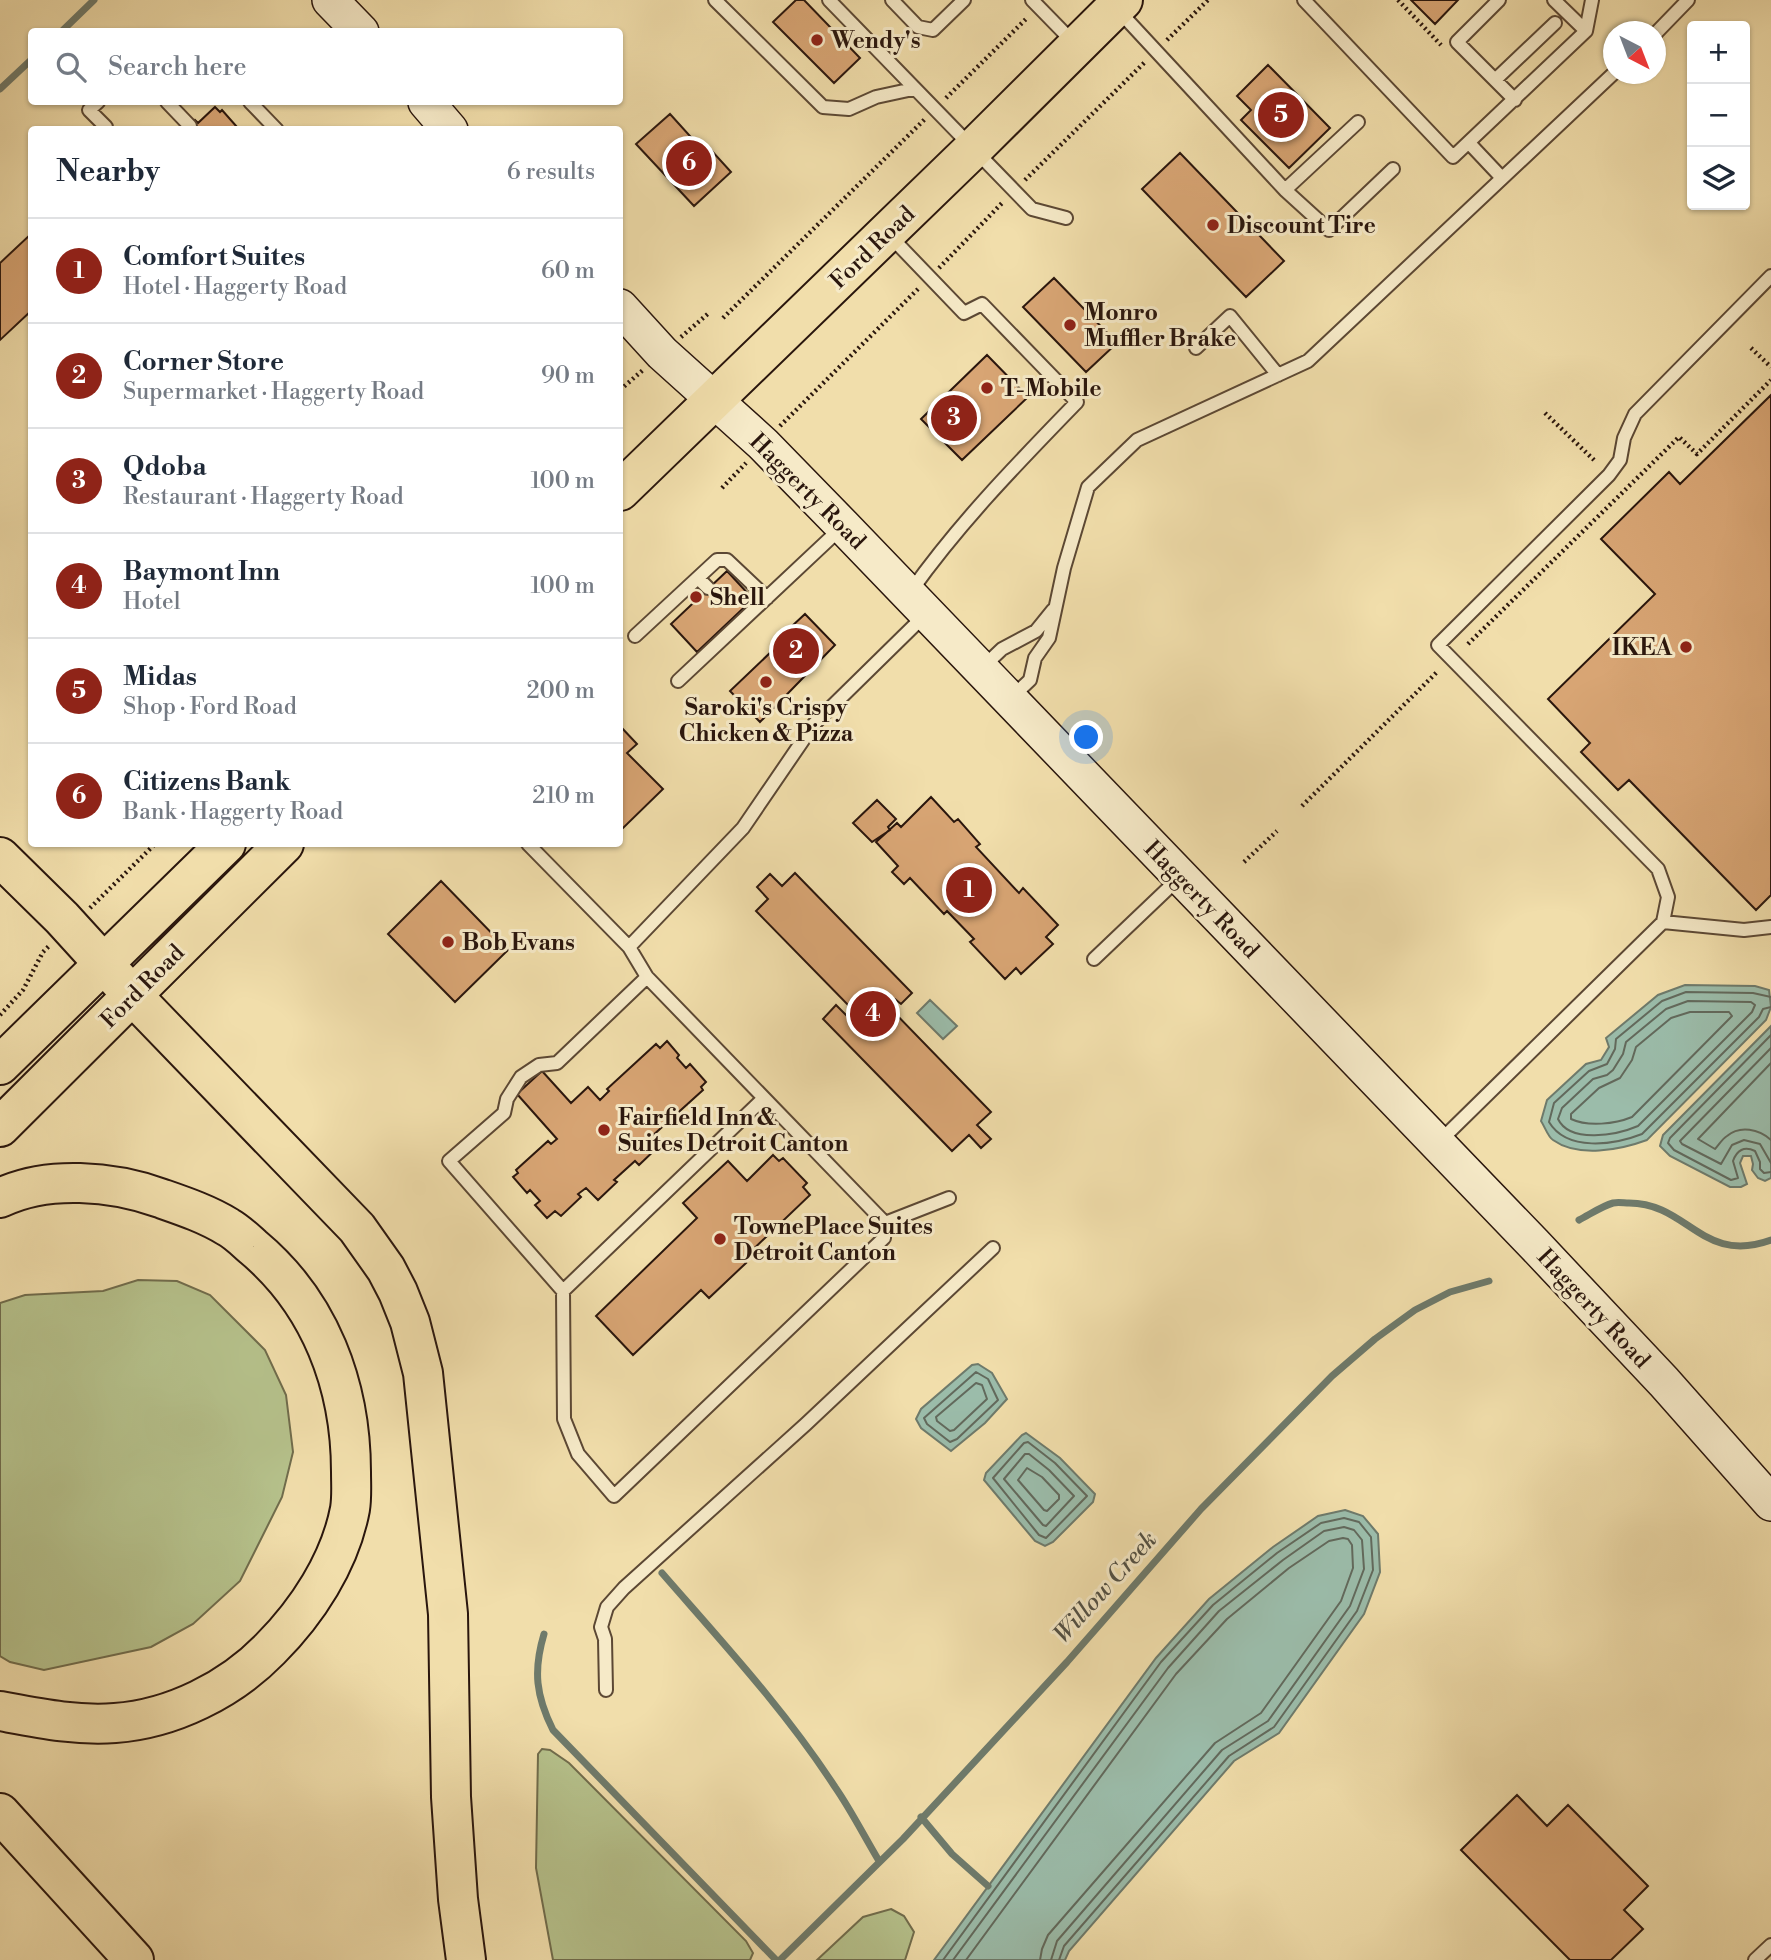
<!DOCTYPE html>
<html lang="en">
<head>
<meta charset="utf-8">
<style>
  :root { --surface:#fff; --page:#f6f6f7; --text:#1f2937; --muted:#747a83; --line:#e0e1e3; --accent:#8f2418 }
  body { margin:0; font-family:"Libre Bodoni",serif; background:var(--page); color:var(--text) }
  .controls { position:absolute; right:21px; top:21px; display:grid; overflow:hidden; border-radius:7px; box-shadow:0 2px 5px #0004 }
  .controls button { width:63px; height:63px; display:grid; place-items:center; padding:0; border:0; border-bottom:2px solid var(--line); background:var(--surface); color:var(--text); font:35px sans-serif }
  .compass { position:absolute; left:1603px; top:21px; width:63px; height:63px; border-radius:50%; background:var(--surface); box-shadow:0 2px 5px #0004; rotate:138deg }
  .you { position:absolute; left:1087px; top:738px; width:24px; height:24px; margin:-18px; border:5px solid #fff; border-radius:50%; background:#1a73e8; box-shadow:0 0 0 10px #1a73e833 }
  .badge { display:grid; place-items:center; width:46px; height:46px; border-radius:50%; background:var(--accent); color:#fff; font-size:23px; font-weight:700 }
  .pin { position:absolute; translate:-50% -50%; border:4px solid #fff; box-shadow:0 2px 7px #0006 }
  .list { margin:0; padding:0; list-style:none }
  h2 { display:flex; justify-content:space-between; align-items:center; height:91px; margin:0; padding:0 28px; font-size:30px }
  h2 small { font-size:23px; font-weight:400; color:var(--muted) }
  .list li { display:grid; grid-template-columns:46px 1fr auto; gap:21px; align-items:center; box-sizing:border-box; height:105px; padding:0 28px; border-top:2px solid var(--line) }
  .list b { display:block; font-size:26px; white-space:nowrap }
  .list p { margin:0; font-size:23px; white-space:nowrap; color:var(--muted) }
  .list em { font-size:23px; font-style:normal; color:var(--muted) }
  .icon { flex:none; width:38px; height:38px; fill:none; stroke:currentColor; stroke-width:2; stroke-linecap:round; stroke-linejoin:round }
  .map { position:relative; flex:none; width:1771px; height:1960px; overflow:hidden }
  .search { position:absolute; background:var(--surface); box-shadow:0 2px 5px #0004; left:28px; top:28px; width:595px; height:77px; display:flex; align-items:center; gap:18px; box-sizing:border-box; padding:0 24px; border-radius:7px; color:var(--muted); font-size:26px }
  .panel { position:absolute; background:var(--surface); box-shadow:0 2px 5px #0004; left:28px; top:126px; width:595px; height:721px; border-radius:7px }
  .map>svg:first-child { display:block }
  .green { fill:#b6c28c; stroke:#706c4c; stroke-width:2 }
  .water { fill:#9bbcaa; stroke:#6e7a6b; stroke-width:2 }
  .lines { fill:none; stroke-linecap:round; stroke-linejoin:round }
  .shore { stroke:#62695c; stroke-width:2 }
  .stream { stroke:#6e7a6b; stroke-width:7 }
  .building { fill:#d8a574; stroke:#2a160d; stroke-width:2 }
  .lane-casing { stroke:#5c4834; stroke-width:16 }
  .secondary-casing { stroke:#2a160d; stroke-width:38 }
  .primary-casing { stroke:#2a160d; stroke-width:42 }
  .highway-casing { stroke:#2a160d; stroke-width:42 }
  .path { stroke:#2a160d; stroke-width:4.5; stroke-dasharray:2 3.5; stroke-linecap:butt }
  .lane { stroke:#f6eac8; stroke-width:12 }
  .secondary { stroke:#f6eac8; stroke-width:35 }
  .primary { stroke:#f1deab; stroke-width:38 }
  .highway { stroke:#f1deab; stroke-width:38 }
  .poi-dot { fill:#8f2418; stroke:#f6eac8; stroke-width:2.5 }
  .labels { text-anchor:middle; stroke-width:6; stroke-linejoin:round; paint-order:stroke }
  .poi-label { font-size:23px; font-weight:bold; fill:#2a160d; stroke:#f6eac8; text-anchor:start }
  .street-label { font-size:23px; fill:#2a160d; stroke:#f6eac8 }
  .water-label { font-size:24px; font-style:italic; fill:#525044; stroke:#f6eac8 }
</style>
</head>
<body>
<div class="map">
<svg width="1771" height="1960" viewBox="0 0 1771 1960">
  <rect width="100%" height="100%" fill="#f1deab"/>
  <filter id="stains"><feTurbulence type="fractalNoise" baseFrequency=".00286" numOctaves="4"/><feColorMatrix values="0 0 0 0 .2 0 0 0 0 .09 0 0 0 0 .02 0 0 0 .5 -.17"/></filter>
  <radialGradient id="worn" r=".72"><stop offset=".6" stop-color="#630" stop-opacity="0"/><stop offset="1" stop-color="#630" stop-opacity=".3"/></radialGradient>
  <path class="green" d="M 138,1280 L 177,1281 L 210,1295 L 265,1350 L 286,1395 L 293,1452 L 282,1497 L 240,1581 L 193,1624 L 151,1647 L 44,1670 L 10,1662 L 0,1656 L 0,1303 L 25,1295 L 103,1291 Z
    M 542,1749 L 550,1750 L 569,1763 L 746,1941 L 753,1953 L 750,1960 L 553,1960 L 536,1868 L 538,1754 Z
    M 891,1909 L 904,1916 L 914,1932 L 905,1960 L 817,1960 L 863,1917 Z"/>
  <path class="water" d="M 1685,985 L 1755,986 L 1769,990 L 1771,1007 L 1766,1020 L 1647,1140 C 1620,1150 1578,1158 1553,1140 C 1548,1137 1545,1127 1541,1121 L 1547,1100 L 1586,1064 L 1601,1060 L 1609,1047 L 1606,1038 L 1658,995 Z
    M 930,1000 L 957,1026 L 943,1039 L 917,1013 Z
    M 1771,1026 L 1771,1178 L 1765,1181 L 1758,1178 L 1752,1170 L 1753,1164 L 1751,1156 L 1743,1156 L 1740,1163 L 1747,1184 L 1741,1187 L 1730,1187 L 1670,1156 L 1660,1146 L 1663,1135 Z
    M 978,1364 L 992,1373 L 1007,1399 L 985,1423 L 951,1451 L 921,1428 L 916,1419 L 921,1409 L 972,1365 Z
    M 1026,1433 L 1060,1458 L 1095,1494 L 1093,1502 L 1053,1542 L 1045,1546 L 1035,1541 L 984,1480 L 986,1473 L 1022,1435 Z
    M 1345,1510 L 1363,1516 L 1378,1534 L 1380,1572 L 1364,1614 L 1279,1733 L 1234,1761 L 1069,1951 L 1065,1960 L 934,1960 L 1156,1658 L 1209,1599 L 1273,1547 L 1318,1516 Z"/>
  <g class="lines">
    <path class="shore" d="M 1771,997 L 1753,993 L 1686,992 L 1662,1001 L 1616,1039 L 1615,1049 L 1607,1064 L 1589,1071 L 1554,1103 L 1549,1122 C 1567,1152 1614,1145 1642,1134 L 1759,1017 L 1763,1009 L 1771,1007
      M 1688,1001 L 1751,1002 L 1755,1005 L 1752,1012 L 1638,1126 C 1617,1135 1570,1144 1558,1119 L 1562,1108 L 1593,1079 L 1607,1075 L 1613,1070 L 1623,1054 L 1626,1042 L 1666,1009 Z
      M 1690,1012 L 1729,1012 L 1732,1016 L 1632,1117 C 1615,1124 1588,1127 1571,1119 L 1571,1114 L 1599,1088 L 1620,1078 L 1632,1060 L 1636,1047 L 1671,1018 Z
      M 1771,1035 L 1670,1138 L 1668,1143 L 1674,1150 L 1731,1180 L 1738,1178 L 1733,1161 C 1737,1150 1744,1146 1755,1151 L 1760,1162 L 1760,1169 L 1764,1173 L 1771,1172
      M 1771,1048 L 1680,1141 L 1682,1144 L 1721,1164 L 1732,1145 L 1744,1140 L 1760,1144 L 1771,1163
      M 1771,1063 L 1698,1139 L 1715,1149 C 1719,1145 1722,1139 1727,1136 C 1740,1125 1759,1129 1771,1140
      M 976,1372 L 988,1379 L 998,1400 L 957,1439 L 950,1442 L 927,1424 L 924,1418 Z
      M 976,1383 L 982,1385 L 987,1399 L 954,1430 L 950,1431 L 937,1421 L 936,1417 Z
      M 1028,1442 L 1055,1463 L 1087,1496 L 1046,1538 L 1039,1535 L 993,1478 L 1024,1443 Z
      M 1025,1454 L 1029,1454 L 1049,1470 L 1074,1496 L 1046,1526 L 1043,1525 L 1004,1479 Z
      M 1027,1468 L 1042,1477 L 1059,1495 L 1059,1499 L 1047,1511 L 1044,1510 L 1018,1480 Z
      M 943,1960 L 1161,1662 L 1213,1605 L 1277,1553 L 1321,1523 L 1344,1518 L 1359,1522 L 1371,1537 L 1373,1570 L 1357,1611 L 1274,1727 L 1229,1756 L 1064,1946 L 1059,1960
      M 953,1960 L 1168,1668 L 1219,1611 L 1283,1560 L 1324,1531 L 1344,1527 L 1354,1530 L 1362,1540 L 1364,1569 L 1350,1606 L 1268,1721 L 1222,1750 L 1057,1941 L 1051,1960
      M 966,1960 L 1176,1674 L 1227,1619 L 1289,1568 L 1329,1541 L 1343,1538 L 1348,1539 L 1352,1545 L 1353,1568 L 1341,1601 L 1261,1713 L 1215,1743 L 1048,1935 L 1042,1949 L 1040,1960"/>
    <path class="stream" d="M 61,32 L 94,0
      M 0,89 L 32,59
      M 1579,1220 C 1589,1215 1602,1206 1613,1203 C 1618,1202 1624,1203 1629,1203 C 1688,1203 1702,1265 1771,1240
      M 662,1573 C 722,1642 785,1710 835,1787 C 851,1810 864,1836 879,1861
      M 544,1634 C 533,1671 536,1696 553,1730 L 776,1960
      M 921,1817 L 952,1854 L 988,1886
      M 780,1960 L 903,1839 L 1067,1662 L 1201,1509 L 1332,1376 L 1375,1339 L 1415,1310 L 1450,1292 L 1489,1281"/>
  </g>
  <path class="building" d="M 796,0 L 804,0 L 860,58 L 834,83 L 773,22 Z
    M 1411,0 L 1458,0 L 1435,24 Z
    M 1268,65 L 1330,128 L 1289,168 L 1241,120 L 1251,110 L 1237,96 Z
    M 215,107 L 220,112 L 222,110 L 237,127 L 234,130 L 186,130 L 195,120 L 198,123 Z
    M 670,114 L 707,155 L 712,151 L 731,172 L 694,206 L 636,144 Z
    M 1180,153 L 1284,261 L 1246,297 L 1142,189 Z
    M 32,233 L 32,310 L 0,340 L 0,263 Z
    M 1054,278 L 1117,343 L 1086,372 L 1023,307 Z
    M 987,355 L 1028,397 L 962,460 L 921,419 Z
    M 1771,395 L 1771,895 L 1756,910 L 1629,780 L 1618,790 L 1581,752 L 1590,743 L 1548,699 L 1655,594 L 1601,539 L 1669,472 L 1680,484 Z
    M 727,571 L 753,599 L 697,652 L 671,624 Z
    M 805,614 L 835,645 L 760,722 L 730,691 L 794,630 L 791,627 Z
    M 620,726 L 637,744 L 627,753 L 663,789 L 620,831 Z
    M 931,797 L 954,822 L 958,819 L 980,844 L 976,847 L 1019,893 L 1023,888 L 1058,925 L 1046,937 L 1053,944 L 1021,974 L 1016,968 L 1005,979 L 970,942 L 974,939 L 947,911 L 944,914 L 910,878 L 904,884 L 892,872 L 898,866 L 876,842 L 897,823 L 901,827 Z
    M 877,800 L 896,819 L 888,827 L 890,830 L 872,842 L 853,823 Z
    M 795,873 L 912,993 L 901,1004 L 895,999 L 888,1006 L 991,1112 L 977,1125 L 991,1139 L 981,1148 L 969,1135 L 952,1151 L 823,1019 L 836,1005 L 848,1017 L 854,1011 L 756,911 L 768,899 L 757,887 L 770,874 L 782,886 Z
    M 441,881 L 508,950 L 455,1002 L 388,934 Z
    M 667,1041 L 679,1055 L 677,1058 L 686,1068 L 690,1064 L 706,1082 L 701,1087 L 703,1090 L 651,1137 L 648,1134 L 659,1146 L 639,1165 L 635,1161 L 614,1180 L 617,1182 L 598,1200 L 586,1188 L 578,1194 L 581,1197 L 561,1216 L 555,1211 L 547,1218 L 535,1205 L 540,1201 L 530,1190 L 527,1193 L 513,1177 L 518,1173 L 516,1170 L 548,1141 L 551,1144 L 557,1139 L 517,1094 L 542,1071 L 571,1103 L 588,1087 L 600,1100 L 609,1091 L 607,1089 L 656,1044 L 660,1048 Z
    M 773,1155 L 779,1161 L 783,1158 L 807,1183 L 803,1187 L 810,1195 L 742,1260 L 746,1263 L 709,1298 L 701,1290 L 633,1355 L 596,1316 L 697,1218 L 683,1203 L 728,1161 L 747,1181 Z
    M 1517,1795 L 1547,1826 L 1568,1805 L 1648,1886 L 1624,1910 L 1643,1929 L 1611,1960 L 1570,1960 L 1461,1850 Z"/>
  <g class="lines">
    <defs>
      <path id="lane" d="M 715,0 L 823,107 L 849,109 L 876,97 L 913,89
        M 829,0 L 1032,209 L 1066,218
        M 892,0 L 918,27 L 933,30 L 964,0
        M 1032,0 L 1074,43
        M 1304,0 L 1453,157 L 1586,31 L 1592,0
        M 1499,0 L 1457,42 L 1515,100
        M 1554,0 L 1586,31
        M 1118,10 L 1285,190 L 1329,230 L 1393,169
        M 1656,33 L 1688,0
        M 1495,80 L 1555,23
        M 98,102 L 89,110 L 106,127
        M 167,102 L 190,126
        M 250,102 L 277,130
        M 1469,143 L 1502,178
        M 1285,190 L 1358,122
        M 890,236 L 964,313 L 982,304 L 1077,402 C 1017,464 961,521 911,591
        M 1196,348 L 1230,316 L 1278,375
        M 698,578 L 708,588
        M 635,636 L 717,560 L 727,560 L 767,598
        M 982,668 L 1002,649 L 1036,631 L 1053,610
        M 678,681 L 840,529
        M 1010,699 L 1030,680 L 1035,658 L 1049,638 L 1064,568 L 1088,487 L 1137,440 L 1308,361 L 1614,73
        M 528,844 L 629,947 L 743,828 L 814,724 L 926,614
        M 1663,922 L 1744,930 L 1771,927
        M 629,947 L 647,977 L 885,1223 L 884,1238 L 614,1496 L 578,1454 L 564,1419 L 563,1291 L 449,1161 L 504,1113 L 507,1099 L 521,1077 L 539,1065 L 557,1063 L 647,977
        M 1094,959 L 1178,879
        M 1440,1141 L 1663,922 L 1668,897 L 1658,869 L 1438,645 L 1609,475 L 1620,460 L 1624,438 L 1635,414 L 1771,276
        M 885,1223 L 949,1198
        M 563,1291 L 764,1098
        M 606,1690 L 605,1639 L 601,1627 L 607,1607 L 624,1588 L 806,1424 L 993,1248
        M 1755,1960 L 1771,1945"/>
      <path id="secondary" d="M 330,0 L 361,32
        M 426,102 L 450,130
        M 620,307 L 662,353 L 763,444 L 843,526 L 1534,1244 L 1664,1382 L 1771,1503"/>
      <path id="primary" d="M 620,491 L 973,149 L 1123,0
        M 0,1065 L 226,844
        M 0,1127 L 284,844"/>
      <path id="highway" d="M 0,857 L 62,918 L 133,996 L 357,1228 L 386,1269 L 398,1292 L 410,1322 L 423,1373 L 448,1614 L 451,1797 L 458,1899 L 466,1960
        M 0,1198 C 47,1175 113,1181 160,1198 C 183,1206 207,1214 228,1227 C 237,1232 245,1240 253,1247 C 320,1303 351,1385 351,1472 C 351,1484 352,1497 350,1509 C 340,1562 307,1612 270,1649 C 230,1690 172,1719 115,1723 C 76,1726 38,1718 0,1711
        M 0,1813 L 134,1960"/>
    </defs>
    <use href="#lane" class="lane-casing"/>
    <use href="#secondary" class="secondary-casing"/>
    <use href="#primary" class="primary-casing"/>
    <use href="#highway" class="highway-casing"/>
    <path class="path" d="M 1398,0 L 1441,45
      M 1167,40 L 1208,0
      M 946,98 L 1027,18
      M 1025,180 L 1146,61
      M 939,268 L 1004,201
      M 723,318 L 925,119
      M 681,337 L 710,312
      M 1751,348 L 1771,367
      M 620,390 L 643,370
      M 1545,413 L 1594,460
      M 780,426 L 918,289
      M 722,488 L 746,463
      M 1468,644 L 1679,437 L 1697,454 L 1771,380
      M 1302,806 L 1437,672
      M 1244,862 L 1277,831
      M 90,908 L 155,844
      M 0,1015 L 23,990 L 43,952 L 50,945"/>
    <use href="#lane" class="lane"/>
    <use href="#secondary" class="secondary"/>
    <use href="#primary" class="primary"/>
    <use href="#highway" class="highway"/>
  </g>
  <g class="poi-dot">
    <circle cx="817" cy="40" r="7"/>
    <circle cx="1213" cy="225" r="7"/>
    <circle cx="1070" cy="325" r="7"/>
    <circle cx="987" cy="388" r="7"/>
    <circle cx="696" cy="597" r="7"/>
    <circle cx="1686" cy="647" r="7"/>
    <circle cx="766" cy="682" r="7"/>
    <circle cx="448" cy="942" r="7"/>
    <circle cx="604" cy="1130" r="7"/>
    <circle cx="720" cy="1239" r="7"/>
  </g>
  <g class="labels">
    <g class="poi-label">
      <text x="831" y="48">Wendy's</text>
      <text x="1227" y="233">Discount Tire</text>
      <text x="1084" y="320">Monro<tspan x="1084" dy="26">Muffler Brake</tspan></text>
      <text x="1001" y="396">T-Mobile</text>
      <text x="710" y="605">Shell</text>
      <text x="1672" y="655" text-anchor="end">IKEA</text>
      <text x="766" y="715" text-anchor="middle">Saroki's Crispy<tspan x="766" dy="26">Chicken &amp; Pizza</tspan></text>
      <text x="462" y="950">Bob Evans</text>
      <text x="618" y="1125">Fairfield Inn &amp;<tspan x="618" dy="26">Suites Detroit Canton</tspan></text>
      <text x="734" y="1234">TownePlace Suites<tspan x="734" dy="26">Detroit Canton</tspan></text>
    </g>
    <g class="street-label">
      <text transform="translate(872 247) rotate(-44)" y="8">Ford Road</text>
      <text transform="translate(808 491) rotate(45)" y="8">Haggerty Road</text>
      <text transform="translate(1202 899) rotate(46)" y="8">Haggerty Road</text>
      <text transform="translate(142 986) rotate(-45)" y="8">Ford Road</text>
      <text transform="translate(1594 1308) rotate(47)" y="8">Haggerty Road</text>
    </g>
    <g class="water-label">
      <text transform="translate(1105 1587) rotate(-48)" y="8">Willow Creek</text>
    </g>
  </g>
  <rect width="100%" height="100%" filter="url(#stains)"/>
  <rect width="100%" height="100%" fill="url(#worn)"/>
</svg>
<div class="controls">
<button>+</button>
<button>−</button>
<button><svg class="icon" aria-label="layers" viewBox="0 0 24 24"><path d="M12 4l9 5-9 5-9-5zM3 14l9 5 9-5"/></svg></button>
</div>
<svg class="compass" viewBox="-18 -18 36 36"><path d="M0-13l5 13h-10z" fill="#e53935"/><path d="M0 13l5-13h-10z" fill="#747a83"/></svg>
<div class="you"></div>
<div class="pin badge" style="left:969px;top:890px">1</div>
<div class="pin badge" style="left:796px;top:651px">2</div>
<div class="pin badge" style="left:954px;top:418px">3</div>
<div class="pin badge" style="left:873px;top:1014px">4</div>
<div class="pin badge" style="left:1281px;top:115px">5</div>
<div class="pin badge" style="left:689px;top:163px">6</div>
<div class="search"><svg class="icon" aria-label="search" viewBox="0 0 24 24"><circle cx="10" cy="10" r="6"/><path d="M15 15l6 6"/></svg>Search here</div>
<section class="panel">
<h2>Nearby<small>6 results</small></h2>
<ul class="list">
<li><span class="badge">1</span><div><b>Comfort Suites</b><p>Hotel · Haggerty Road</p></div><em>60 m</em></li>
<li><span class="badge">2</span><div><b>Corner Store</b><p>Supermarket · Haggerty Road</p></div><em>90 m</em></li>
<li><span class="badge">3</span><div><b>Qdoba</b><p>Restaurant · Haggerty Road</p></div><em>100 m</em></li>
<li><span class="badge">4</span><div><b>Baymont Inn</b><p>Hotel</p></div><em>100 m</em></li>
<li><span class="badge">5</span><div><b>Midas</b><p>Shop · Ford Road</p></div><em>200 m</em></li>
<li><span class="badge">6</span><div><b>Citizens Bank</b><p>Bank · Haggerty Road</p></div><em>210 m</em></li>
</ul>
</section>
</div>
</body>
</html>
